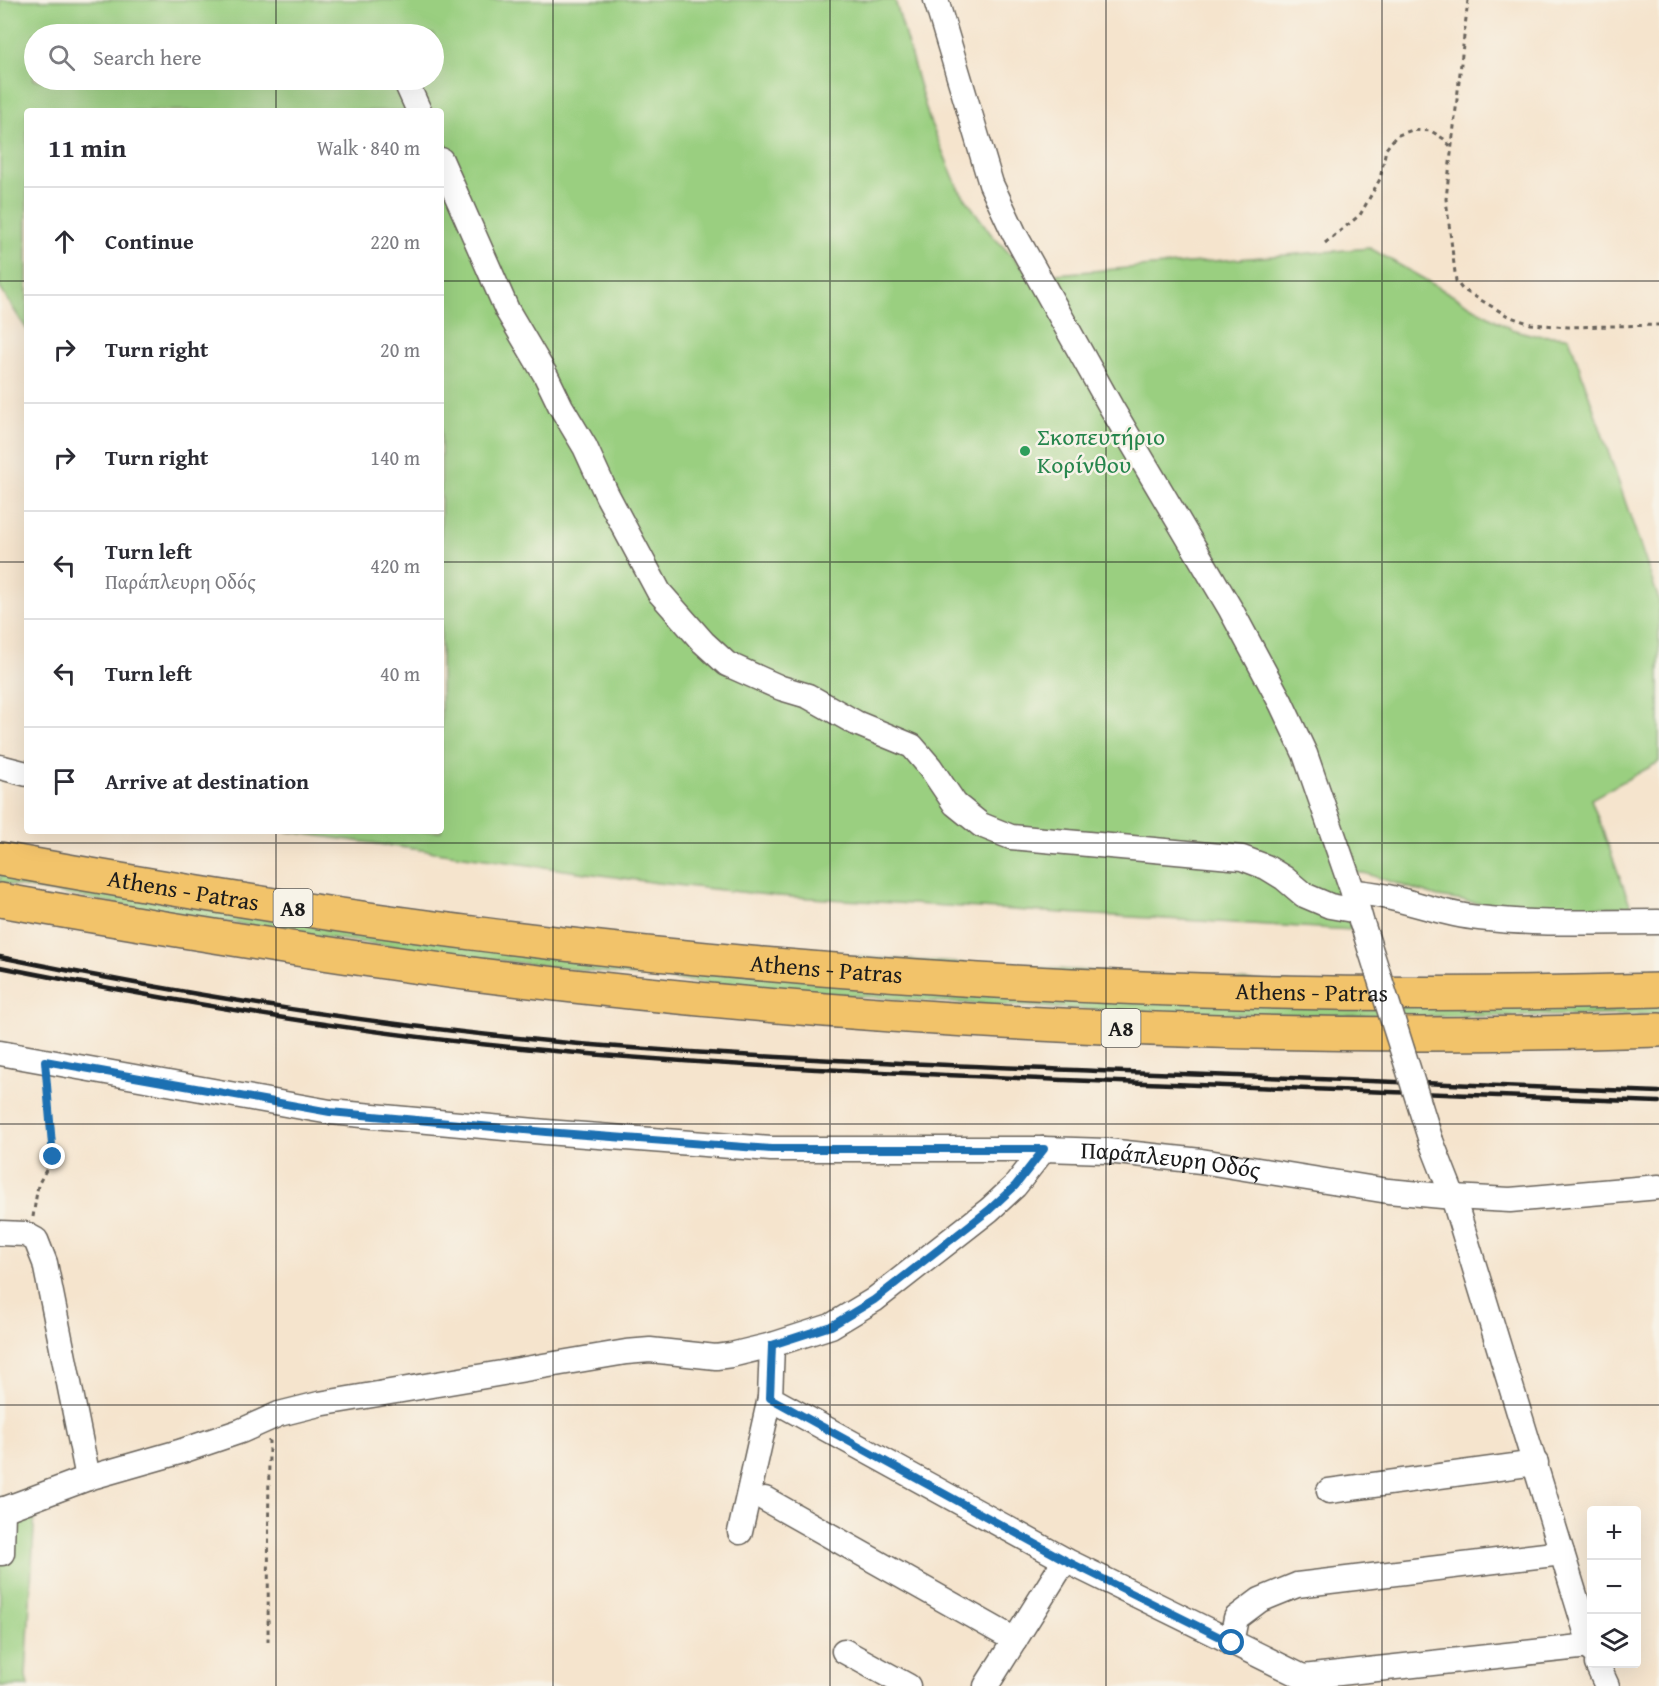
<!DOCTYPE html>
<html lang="en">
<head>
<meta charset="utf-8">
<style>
  :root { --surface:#fff; --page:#f7f7f7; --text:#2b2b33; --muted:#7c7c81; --line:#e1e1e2 }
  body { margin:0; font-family:"Gentium Book Plus",serif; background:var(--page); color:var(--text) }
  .controls { position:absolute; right:18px; bottom:18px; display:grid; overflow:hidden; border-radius:6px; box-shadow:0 6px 24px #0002 }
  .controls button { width:54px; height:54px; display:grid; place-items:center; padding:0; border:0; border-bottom:2px solid var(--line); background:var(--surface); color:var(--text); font:30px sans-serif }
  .stop { position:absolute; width:18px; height:18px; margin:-14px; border:4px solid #1f6fb2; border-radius:50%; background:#fff }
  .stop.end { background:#1f6fb2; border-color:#fff; box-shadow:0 2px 6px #0008 }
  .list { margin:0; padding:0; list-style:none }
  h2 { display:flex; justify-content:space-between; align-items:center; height:78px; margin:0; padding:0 24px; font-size:26px }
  h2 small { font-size:20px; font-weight:400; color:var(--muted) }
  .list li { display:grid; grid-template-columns:39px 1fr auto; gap:18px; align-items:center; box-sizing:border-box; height:108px; padding:0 24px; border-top:2px solid var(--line) }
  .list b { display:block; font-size:22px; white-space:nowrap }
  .list p { margin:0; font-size:20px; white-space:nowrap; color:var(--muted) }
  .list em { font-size:20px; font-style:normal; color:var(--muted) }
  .icon { flex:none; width:33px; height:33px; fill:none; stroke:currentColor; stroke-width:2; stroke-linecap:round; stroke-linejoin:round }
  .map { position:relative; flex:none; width:1659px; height:1686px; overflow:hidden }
  .search { position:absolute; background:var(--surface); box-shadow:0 6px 24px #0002; left:24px; top:24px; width:420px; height:66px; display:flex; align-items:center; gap:15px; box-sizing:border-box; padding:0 21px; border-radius:33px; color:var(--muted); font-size:22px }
  .panel { position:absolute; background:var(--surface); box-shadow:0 6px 24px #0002; left:24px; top:108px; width:420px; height:726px; border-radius:6px }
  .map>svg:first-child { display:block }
  .green { fill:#9acf80; stroke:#5b764e; stroke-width:1.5; fill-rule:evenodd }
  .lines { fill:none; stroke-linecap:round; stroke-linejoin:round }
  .minor-casing { stroke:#68625a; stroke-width:27 }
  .highway-casing { stroke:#68625a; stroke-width:36 }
  .path { stroke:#68625a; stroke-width:3; stroke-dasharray:4.5 4.5; stroke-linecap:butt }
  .minor { stroke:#fff; stroke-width:24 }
  .highway { stroke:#f2c36a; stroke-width:33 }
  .rail { stroke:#1c1c1c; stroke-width:4.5 }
  .minor-bridge-casing { stroke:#68625a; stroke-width:27; stroke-linecap:butt }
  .minor-bridge { stroke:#fff; stroke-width:24 }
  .route { stroke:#1f6fb2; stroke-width:8 }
  .grid { fill:none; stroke:#1c1c1c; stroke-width:1.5; stroke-opacity:0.55 }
  .leisure-dot { fill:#2e9e5b; stroke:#f7f3e8; stroke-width:2 }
  .labels { text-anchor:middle; stroke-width:5; stroke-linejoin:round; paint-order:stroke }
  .shield { fill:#f7f3e8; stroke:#5e5c59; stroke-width:1.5 }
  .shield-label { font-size:22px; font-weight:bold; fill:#1c1c1c }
  .leisure-label { font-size:24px; fill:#27864d; stroke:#f7f3e8; text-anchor:start }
  .street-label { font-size:24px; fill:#1c1c1c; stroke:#f7f3e8 }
</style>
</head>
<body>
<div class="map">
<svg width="1659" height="1686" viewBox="0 0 1659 1686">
  <rect width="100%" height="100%" fill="#f7f3e8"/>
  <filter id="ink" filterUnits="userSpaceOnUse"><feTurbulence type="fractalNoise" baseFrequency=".0167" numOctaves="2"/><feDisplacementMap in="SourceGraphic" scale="12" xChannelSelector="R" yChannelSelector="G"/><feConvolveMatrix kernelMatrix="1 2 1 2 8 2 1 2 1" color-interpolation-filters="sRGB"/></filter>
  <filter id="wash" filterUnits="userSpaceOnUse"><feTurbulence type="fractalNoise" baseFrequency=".008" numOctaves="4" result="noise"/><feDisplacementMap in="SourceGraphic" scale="24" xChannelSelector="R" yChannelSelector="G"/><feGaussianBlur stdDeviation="1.35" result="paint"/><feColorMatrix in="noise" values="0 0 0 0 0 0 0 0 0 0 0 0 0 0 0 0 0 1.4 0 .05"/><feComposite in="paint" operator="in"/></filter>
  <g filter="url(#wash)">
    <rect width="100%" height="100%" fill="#f5e4cd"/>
    <path class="green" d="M 0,0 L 895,0 L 929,119 L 958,188 L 991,234 L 1031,276 L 1370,248 L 1511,329 L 1534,335 L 1569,337 L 1659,600 L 1659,762 L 1591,799 L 1631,907 L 1507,908 L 1438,897 L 1364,873 L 1334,873 L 1352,930 L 777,896 L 658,883 L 284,831 L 441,831 L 441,111 L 27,111 L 27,330 L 0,288 ZM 34,34 L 434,34 L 434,80 L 34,80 Z
      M 0,874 L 286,922 L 1659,1006 L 1659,1014 C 1374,1020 1089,1016 805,992 C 605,975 405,951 206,919 C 137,908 69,895 0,883 Z
      M 35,1511 L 26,1676 L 28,1686 L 0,1686 L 0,1527 Z"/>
  </g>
  <g filter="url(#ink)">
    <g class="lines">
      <defs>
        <g id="minor">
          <path d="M 936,0 L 991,184 L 1014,233 L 1111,407 L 1231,610 L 1281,703 L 1305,754 L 1353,892 L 1362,924"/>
          <path d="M 406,82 L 419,111"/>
          <path d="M 441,160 L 507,310 L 546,376 L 561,407 L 585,447 L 607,495 L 659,592 L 703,642 L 727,664 L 781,688 L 808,696 L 856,723 L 912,746 L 930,767 L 955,804 L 981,825 L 1011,837 L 1242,858 L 1266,867 L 1284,878 L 1304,895 L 1330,906 L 1358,911"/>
          <path d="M 0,767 L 27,774"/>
          <path d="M 1353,892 C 1396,894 1436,914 1479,918 C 1539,925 1599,922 1659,922"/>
          <path id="s1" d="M 0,1053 L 330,1112 L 546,1132 L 771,1149 L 1044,1149 L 1107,1151 L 1201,1161 L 1388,1191 L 1453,1197 L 1510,1200 L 1659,1187"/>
          <path d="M 1431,1141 L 1453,1197 L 1592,1651"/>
          <path d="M 0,1233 L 25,1234 L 36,1240 L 45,1263 L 88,1478"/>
          <path d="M 772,1345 L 770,1398 L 1065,1560 L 1303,1677 L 1310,1686"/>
          <path d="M 1329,1491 L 1536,1463"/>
          <path d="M 765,1499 L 1015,1640"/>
          <path d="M 0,1511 L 88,1478 L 179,1452 L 241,1431 L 279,1414 L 319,1404 L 626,1352 L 650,1350 L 716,1357 L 731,1355 L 772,1345 L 831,1326 L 874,1300 L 989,1210 L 1015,1186 L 1044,1149"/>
          <path d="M 740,1532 L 770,1398"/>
          <path d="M 0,1553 L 2,1553 L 3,1509"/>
          <path d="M 1231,1643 L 1236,1618 L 1260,1600 L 1297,1585 L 1562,1553"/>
          <path d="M 844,1651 L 908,1686"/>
          <path d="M 1597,1664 L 1607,1686"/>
          <path d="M 1303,1677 L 1589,1646"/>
          <path d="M 986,1686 L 1065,1560"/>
        </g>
        <g id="highway">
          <path id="s2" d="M 0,859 C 162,888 325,915 488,935 C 876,983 1268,1002 1659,990"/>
          <path d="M 0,900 C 160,928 319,954 480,975 C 870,1023 1266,1043 1659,1030"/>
        </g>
      </defs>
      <use href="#minor" class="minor-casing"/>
      <use href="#highway" class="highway-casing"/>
      <path class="path" d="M 1468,0 L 1446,199 L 1456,281 L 1462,289 L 1508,316 L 1531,324 L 1568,327 L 1659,325
        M 1325,243 L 1360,215 L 1380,179 L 1386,149 L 1396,136 L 1412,130 L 1431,131 L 1444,139 L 1452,148
        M 33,1217 L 38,1185 L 53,1157 L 47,1081
        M 268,1642 L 269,1440"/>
      <use href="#minor" class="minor"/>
      <use href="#highway" class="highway"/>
      <path class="rail" d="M 0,957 C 191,996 385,1027 580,1044 C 752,1058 925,1064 1098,1071 C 1285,1078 1472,1084 1659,1092
        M 0,967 C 156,998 313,1026 471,1043 C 668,1064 867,1072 1065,1080 C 1263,1088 1461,1094 1659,1102"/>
      <defs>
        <path id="minor-bridge" d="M 1363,926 L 1431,1141"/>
      </defs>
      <use href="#minor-bridge" class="minor-bridge-casing"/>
      <use href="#minor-bridge" class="minor-bridge"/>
    </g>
  </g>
  <g class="lines" filter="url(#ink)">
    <path class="route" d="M 53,1157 L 45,1061 L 330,1112 L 546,1132 L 771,1149 L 1044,1149 L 1015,1186 L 989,1210 L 874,1300 L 831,1326 L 772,1345 L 770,1398 L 1065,1560 L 1232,1643"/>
  </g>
  <path class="grid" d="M 276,0 L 276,34M 553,0 L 553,1686M 830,0 L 830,1686M 1106,0 L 1106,1686M 1382,0 L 1382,1686M 276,80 L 276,111M 0,281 L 27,281M 441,281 L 1659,281M 0,562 L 27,562M 441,562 L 1659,562M 276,831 L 276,1686M 0,843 L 1659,843M 0,1124 L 1659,1124M 0,1405 L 1659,1405"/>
  <circle class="leisure-dot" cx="1025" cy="451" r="6"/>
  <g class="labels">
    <g class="shield">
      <rect x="273.5" y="889" width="39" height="38" rx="4.5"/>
      <rect x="1101.5" y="1009" width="39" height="38" rx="4.5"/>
    </g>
    <g class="shield-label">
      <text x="293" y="916">Α8</text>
      <text x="1121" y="1036">Α8</text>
    </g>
    <g class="leisure-label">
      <text x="1037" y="445">Σκοπευτήριο<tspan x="1037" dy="28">Κορίνθου</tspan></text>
    </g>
    <g class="street-label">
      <text dy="8" stroke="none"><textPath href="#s2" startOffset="186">Athens - Patras</textPath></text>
      <text dy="8" stroke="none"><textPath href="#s2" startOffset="834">Athens - Patras</textPath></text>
      <text dy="8" stroke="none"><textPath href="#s2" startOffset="1320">Athens - Patras</textPath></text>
      <text dy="8" stroke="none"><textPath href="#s1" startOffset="1178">Παράπλευρη Οδός</textPath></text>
    </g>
  </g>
</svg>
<div class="controls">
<button>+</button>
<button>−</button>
<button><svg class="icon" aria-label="layers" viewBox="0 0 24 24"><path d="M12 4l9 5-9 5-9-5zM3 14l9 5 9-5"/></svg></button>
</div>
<div class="stop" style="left:1232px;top:1643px"></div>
<div class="stop end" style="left:53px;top:1157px"></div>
<div class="search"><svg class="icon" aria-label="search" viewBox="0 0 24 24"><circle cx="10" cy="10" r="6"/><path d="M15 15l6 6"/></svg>Search here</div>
<section class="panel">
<h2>11 min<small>Walk · 840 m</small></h2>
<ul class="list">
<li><svg class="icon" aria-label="ahead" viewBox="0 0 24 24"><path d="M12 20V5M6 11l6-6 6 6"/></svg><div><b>Continue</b></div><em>220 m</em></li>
<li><svg class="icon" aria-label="right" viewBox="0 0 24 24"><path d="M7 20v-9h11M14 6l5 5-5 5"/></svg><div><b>Turn right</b></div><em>20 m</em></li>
<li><svg class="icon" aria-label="right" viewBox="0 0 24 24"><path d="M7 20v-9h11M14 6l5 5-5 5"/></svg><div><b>Turn right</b></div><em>140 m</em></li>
<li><svg class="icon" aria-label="left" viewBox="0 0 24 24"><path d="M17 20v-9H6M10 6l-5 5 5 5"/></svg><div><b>Turn left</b><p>Παράπλευρη Οδός</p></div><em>420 m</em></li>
<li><svg class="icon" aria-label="left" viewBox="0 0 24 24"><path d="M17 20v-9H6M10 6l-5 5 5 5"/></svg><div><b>Turn left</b></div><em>40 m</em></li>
<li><svg class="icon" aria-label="arrive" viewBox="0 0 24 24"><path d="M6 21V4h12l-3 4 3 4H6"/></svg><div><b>Arrive at destination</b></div></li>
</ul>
</section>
</div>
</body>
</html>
